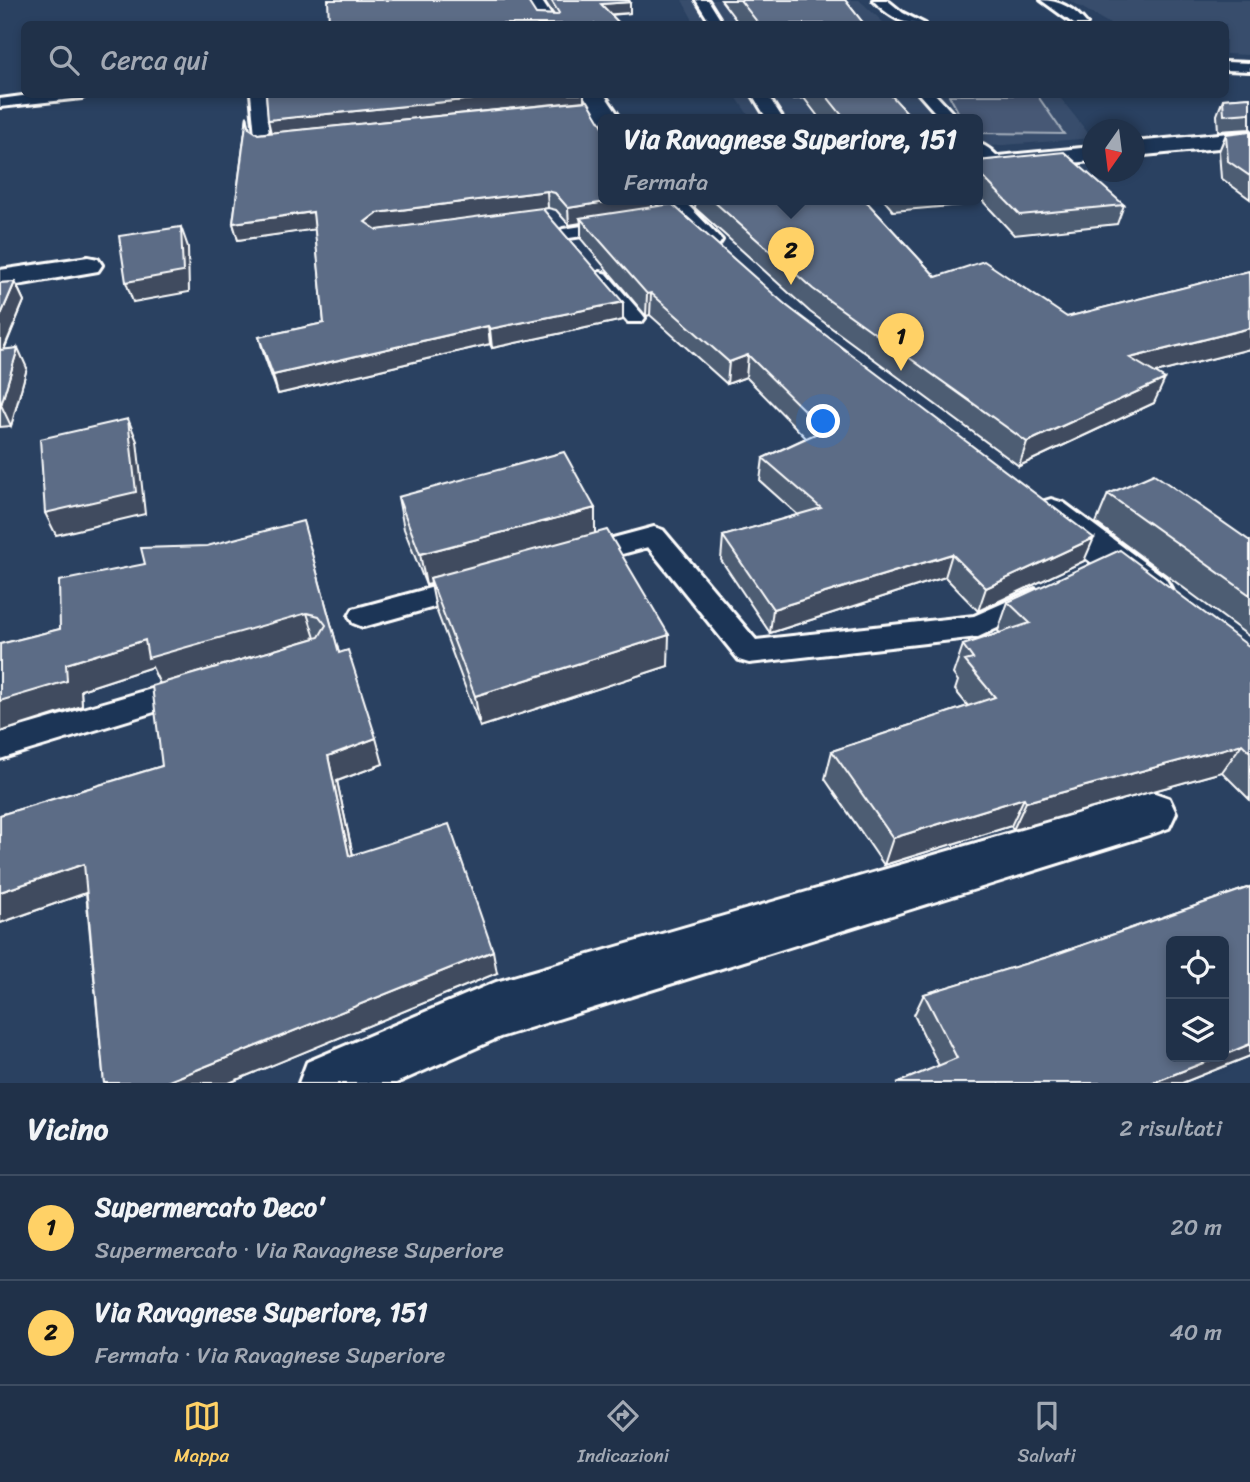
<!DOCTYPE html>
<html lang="it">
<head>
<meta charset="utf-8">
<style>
  :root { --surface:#203149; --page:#2d3d53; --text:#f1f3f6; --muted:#a2a9b4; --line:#3d4c61; --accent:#ffd166 }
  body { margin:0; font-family:Sriracha,sans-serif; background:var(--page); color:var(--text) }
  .controls { position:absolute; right:21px; bottom:21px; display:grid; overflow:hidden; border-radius:10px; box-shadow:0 4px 10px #0003 }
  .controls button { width:63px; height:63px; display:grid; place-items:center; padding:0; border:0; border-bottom:2px solid var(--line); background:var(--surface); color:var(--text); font:35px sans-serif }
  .compass { position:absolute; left:1082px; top:119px; width:63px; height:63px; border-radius:50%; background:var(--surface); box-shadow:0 4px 10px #0003; rotate:194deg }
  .you { position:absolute; left:824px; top:422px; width:24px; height:24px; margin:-18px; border:5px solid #fff; border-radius:50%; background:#1a73e8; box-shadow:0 0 0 10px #1a73e833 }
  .badge { display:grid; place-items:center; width:46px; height:46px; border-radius:50%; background:var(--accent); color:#111; font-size:23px; font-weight:700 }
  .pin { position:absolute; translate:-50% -58px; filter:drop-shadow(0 2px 4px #0008) }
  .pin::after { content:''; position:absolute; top:37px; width:24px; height:21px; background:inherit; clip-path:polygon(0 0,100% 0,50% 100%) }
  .popup { position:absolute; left:598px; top:114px; width:385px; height:91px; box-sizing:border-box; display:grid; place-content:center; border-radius:10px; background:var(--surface); filter:drop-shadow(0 2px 5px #0005); font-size:23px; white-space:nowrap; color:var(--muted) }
  .popup b { font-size:26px; color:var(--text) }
  .popup::after { content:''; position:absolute; left:50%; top:100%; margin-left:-14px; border:14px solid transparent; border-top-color:var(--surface) }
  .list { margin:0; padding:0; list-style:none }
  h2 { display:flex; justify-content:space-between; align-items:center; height:91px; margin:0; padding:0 28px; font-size:30px }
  h2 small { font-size:23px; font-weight:400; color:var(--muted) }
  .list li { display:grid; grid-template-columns:46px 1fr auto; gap:21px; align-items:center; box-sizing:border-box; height:105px; padding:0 28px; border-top:2px solid var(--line) }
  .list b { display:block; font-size:26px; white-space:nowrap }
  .list p { margin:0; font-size:23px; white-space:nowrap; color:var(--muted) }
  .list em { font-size:23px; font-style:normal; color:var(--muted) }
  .icon { flex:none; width:38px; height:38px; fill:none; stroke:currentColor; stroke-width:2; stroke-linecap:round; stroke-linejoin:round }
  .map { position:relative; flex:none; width:1250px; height:1083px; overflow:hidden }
  .search { position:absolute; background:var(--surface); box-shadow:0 4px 10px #0003; left:21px; right:21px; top:21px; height:77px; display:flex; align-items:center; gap:18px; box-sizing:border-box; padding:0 24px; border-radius:10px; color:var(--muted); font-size:26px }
  .sheet { height:301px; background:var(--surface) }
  nav { display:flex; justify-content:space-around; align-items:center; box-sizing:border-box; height:98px; border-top:2px solid var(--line); background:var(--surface); font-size:19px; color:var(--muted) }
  nav a { display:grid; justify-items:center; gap:4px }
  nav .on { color:var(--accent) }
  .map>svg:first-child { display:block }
  .built { fill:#394e6c }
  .green { fill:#465975; stroke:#a2acba; stroke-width:2 }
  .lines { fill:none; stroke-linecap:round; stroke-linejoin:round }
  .service-casing { stroke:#fff; stroke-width:6 }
  .minor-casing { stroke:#fff; stroke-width:6 }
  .tertiary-casing { stroke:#fff; stroke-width:6 }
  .secondary-casing { stroke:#fff; stroke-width:6 }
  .service { fill:#1d3557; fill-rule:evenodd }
  .minor { fill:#1d3557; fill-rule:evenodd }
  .tertiary { fill:#1d3557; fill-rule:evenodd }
  .secondary { fill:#1d3557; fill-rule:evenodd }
  .wall { fill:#4e5d73; stroke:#fff; stroke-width:2 }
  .shaded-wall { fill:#404c5e; stroke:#fff; stroke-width:2 }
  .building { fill:#5b6c86; stroke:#fff; stroke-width:2 }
</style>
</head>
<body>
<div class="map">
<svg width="1250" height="1083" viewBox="0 0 1250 1083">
  <rect width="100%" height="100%" fill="#2a4161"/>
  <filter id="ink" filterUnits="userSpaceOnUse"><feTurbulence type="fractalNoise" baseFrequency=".0143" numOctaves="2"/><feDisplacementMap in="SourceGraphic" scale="14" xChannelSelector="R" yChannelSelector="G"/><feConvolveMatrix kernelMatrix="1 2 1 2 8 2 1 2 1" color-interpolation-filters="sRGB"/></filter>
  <g filter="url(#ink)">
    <path class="built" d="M 682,0 L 859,0 L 885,24 L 695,24 Z
      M 1069,0 L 1250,0 L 1250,55 L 1226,54 L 1226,24 L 1110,24 Z
      M 735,95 L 1058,95 L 1092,138 L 978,147 L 978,119 L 751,119 Z"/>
    <path class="green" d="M 949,95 L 1037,95 L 1064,134 L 978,133 L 978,119 L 962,119 Z"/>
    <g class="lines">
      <defs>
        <path id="service" d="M 696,0 L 708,0 L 723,24 L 711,24 Z
          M 873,0 L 887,0 L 903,13 L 925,24 C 904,26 888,16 873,0 Z
          M 1041,0 C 1060,0 1075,9 1087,24 L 1074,24 Z
          M 1226,62 L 1250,63 L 1250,71 L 1226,70 Z
          M 37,94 L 89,94 L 82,98 L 0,107 L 0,99 Z
          M 251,94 L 265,94 L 269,136 L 293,136 L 295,139 L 293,142 L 256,145 Z
          M 752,94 L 767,94 L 783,119 L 767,119 Z
          M 919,94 L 935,94 L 958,119 L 941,119 Z
          M 978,143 C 988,146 998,156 1004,164 L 1002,168 L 990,168 L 978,157 Z
          M 614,221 L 623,226 L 620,230 L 563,239 L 554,234 L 563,229 Z
          M 600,272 L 607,274 L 642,314 L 645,318 L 642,322 L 628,322 L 593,282 L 590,278 Z
          M 654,527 L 663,530 L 756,640 L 974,616 L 1035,589 L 1045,592 L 1049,599 L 1045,606 L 978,637 L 749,663 L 739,660 L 648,547 L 585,564 L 576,562 L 572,555 L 576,548 Z
          M 467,578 L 477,581 L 481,588 L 477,595 L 363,627 L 353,623 L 349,616 L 353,609 Z
          M 186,679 L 197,683 L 201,691 L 197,699 L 0,759 L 0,733 Z"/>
        <path id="minor" d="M 88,257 L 98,259 L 102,265 L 98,271 L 0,288 L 0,270 Z
          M 1152,792 L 1169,798 L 1176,813 L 1169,828 L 1152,834 L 500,1037 L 396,1083 L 299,1083 L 307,1062 L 496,982 Z"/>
        <path id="tertiary" d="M 654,199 L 682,199 L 722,240 L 718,246 L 708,248 L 698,246 Z
          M 1051,499 L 1064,503 L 1165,578 L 1171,588 L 1165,598 L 1151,603 L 1137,598 L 1038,521 L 1032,512 L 1038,503 Z"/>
        <path id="secondary" d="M 523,0 L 541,0 L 557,24 L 539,24 Z
          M 583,94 L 604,94 L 621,119 L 604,119 L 602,124 Z
          M 1250,131 L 1250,145 L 1134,156 L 1134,142 Z
          M 1092,147 L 1092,161 L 978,172 L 978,158 Z"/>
      </defs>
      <use href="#service" class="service-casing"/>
      <use href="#minor" class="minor-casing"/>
      <use href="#tertiary" class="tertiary-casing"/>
      <use href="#secondary" class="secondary-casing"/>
      <use href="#service" class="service"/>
      <use href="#minor" class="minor"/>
      <use href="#tertiary" class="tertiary"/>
      <use href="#secondary" class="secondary"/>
    </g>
    <path class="wall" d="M 544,0 L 629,0 L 630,2 L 630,13 L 611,15 L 620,24 L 536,14 L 554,15 Z
      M 721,0 L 845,0 L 864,24 L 739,24 Z
      M 790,94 L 891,94 L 891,96 L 913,119 L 820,119 L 804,98 L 793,99 Z
      M 1250,97 L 1250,129 L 1218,131 L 1217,115 L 1223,99 Z
      M 584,101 L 427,117 L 604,199 L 652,207 L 787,306 L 1084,561 L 978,611 L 945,577 L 770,633 L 721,560 L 723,536 L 798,515 L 760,481 L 763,458 L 806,438 L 746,377 L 727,384 L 650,315 L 646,316 L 581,239 L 581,223 L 569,225 L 556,210 L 548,208 L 543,209 L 623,320 L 492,348 L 490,344 L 278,394 L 264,355 L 259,337 L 324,323 L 315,229 L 238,240 L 233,223 L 247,116 L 250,129 L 258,134 L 271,132 L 268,120 Z
      M 1250,131 L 1250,199 L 1221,178 L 1219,151 L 1226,134 Z
      M 978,161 L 1124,205 L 1117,224 L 1014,235 L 978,196 Z
      M 696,199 L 864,199 L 936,277 L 1067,317 L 1250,271 L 1250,349 L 1155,373 L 1154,403 L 1019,466 L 810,312 L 695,208 Z
      M 883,199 L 964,199 L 962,205 L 893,211 Z
      M 15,282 L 24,301 L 4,350 L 27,368 L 11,426 L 0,427 L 0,283 Z
      M 1108,494 L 1250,541 L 1250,637 L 1096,523 Z
      M 398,497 L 595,508 L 595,533 L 668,666 L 480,727 L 436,609 L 431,584 L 426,585 L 404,529 Z
      M 310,547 L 339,653 L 383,764 L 337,781 L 353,855 L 497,973 L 229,1083 L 104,1083 L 86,893 L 0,923 L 0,815 L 162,766 L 160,684 L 152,667 L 81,690 L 82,706 L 0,732 L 0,644 L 60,629 L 145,564 Z
      M 1008,602 L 1250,647 L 1250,800 L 1222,772 L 1013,830 L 1011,826 L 884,865 L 825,779 L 832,751 L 968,706 L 955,690 L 958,681 L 953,674 L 963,645 L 1000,633 L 998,631 Z
      M 1250,887 L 1250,1056 L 1182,1083 L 897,1083 L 939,1066 L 914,1015 L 924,994 L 1048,957 Z"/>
    <path class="shaded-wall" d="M 630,2 L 630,13 L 602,15 L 601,4 Z
      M 522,94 L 584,94 L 584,101 L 271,133 L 268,120 Z
      M 794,94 L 804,94 L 804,98 L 793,99 Z
      M 547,191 L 548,208 L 380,230 L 369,240 L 365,222 L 377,213 Z
      M 625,199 L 652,199 L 652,212 L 580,218 L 581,223 L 569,225 L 568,208 Z
      M 313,212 L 317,229 L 238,240 L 233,223 Z
      M 181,227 L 188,247 L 189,292 L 133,302 L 126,282 Z
      M 15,282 L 24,301 L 0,358 L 0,317 Z
      M 651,293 L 650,315 L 646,316 L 647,294 Z
      M 623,302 L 623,320 L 492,348 L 490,329 Z
      M 488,326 L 490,344 L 278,394 L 273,375 Z
      M 1250,328 L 1250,349 L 1120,382 L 1130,358 Z
      M 18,348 L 27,368 L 11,426 L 1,405 Z
      M 748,355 L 746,377 L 727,384 L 729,362 Z
      M 1165,379 L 1154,403 L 1019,466 L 1027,442 Z
      M 128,419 L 137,441 L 145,514 L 56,535 L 45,513 Z
      M 595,508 L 595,539 L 430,578 L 431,584 L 426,585 L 420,554 Z
      M 1094,538 L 1084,561 L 978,611 L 986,588 Z
      M 952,554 L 945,577 L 770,633 L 773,609 Z
      M 307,613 L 315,638 L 160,684 L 152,667 L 81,690 L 82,706 L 0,732 L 0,701 L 66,664 L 145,640 Z
      M 669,635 L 668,666 L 480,727 L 475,696 Z
      M 376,738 L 383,764 L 337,781 L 358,880 L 349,856 L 328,756 Z
      M 1242,744 L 1222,772 L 1013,830 L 1026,802 Z
      M 1024,798 L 1011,826 L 884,865 L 893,838 Z
      M 84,864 L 100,888 L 0,923 L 0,892 Z
      M 493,951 L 497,973 L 229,1083 L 164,1083 Z
      M 1250,1044 L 1250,1056 L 1182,1083 L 1152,1083 L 1218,1057 L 1224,1057 L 1224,1055 Z"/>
    <path class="building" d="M 328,0 L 527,0 L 536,14 L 557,15 L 559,13 L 551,0 L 629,0 L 630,2 L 601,4 L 620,24 L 329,24 Z
      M 740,0 L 845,0 L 864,24 L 759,24 Z
      M 266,94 L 522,94 L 268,120 Z
      M 825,94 L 890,94 L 913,119 L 845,119 Z
      M 1250,97 L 1250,113 L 1224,115 L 1223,99 Z
      M 588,101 L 604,128 L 604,199 L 625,199 L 568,208 L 555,193 L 547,191 L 377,213 L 365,222 L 377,230 L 542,208 L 623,302 L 490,329 L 488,326 L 273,375 L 259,337 L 324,323 L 313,212 L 233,223 L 247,116 L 249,128 L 258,134 Z
      M 1250,131 L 1250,176 L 1228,161 L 1226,134 Z
      M 1064,152 L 1124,205 L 1020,215 L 978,172 L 978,161 Z
      M 711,199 L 864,199 L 936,277 L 984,261 L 1067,317 L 1249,271 L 1250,328 L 1130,358 L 1165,379 L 1027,442 L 813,289 Z
      M 672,204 L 787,306 L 1094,538 L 986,588 L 952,554 L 773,609 L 723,536 L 821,508 L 763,458 L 826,429 L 815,421 L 748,355 L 729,362 L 651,293 L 647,294 L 580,218 Z
      M 181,227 L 183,272 L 126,282 L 119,236 Z
      M 15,282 L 0,317 L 0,283 Z
      M 18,348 L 1,405 L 0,406 L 0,350 Z
      M 128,419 L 136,492 L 45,513 L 40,439 Z
      M 564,452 L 595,508 L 420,554 L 398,497 Z
      M 1154,474 L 1250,541 L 1250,595 L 1108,494 Z
      M 303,521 L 339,653 L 348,650 L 376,738 L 328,756 L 349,856 L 449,824 L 493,951 L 164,1083 L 104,1083 L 84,864 L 0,892 L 0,815 L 162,766 L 152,686 L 319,637 L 326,625 L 319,616 L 307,613 L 148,658 L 145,640 L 66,664 L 67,681 L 0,701 L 0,644 L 60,629 L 59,581 L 145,564 L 141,548 L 207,546 Z
      M 607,530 L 669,635 L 475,696 L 430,578 Z
      M 1120,550 L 1250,647 L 1250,752 L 1242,744 L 1026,802 L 1024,798 L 893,838 L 832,751 L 995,697 L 965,661 L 973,659 L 963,645 L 1030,623 L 1008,602 Z
      M 1250,887 L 1250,1044 L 1224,1055 L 1224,941 L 1171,941 L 1171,1057 L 1218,1057 L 1152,1083 L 897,1083 L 957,1058 L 924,994 L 1048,957 Z"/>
  </g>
</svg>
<div class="controls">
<button><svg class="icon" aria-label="locate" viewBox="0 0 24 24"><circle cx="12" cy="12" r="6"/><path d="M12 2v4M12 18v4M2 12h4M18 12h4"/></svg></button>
<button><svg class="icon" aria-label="layers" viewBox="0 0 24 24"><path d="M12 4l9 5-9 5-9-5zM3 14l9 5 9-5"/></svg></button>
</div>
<svg class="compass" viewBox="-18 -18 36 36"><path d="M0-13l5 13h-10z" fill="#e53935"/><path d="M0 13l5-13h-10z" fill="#a2a9b4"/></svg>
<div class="you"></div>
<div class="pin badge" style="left:901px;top:371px">1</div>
<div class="pin badge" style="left:791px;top:285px">2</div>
<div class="popup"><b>Via Ravagnese Superiore, 151</b>Fermata</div>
<div class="search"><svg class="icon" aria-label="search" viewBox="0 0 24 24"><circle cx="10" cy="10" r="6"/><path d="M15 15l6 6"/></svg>Cerca qui</div>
</div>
<section class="sheet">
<h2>Vicino<small>2 risultati</small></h2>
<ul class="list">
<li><span class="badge">1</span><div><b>Supermercato Deco'</b><p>Supermercato · Via Ravagnese Superiore</p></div><em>20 m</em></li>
<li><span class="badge">2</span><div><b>Via Ravagnese Superiore, 151</b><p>Fermata · Via Ravagnese Superiore</p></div><em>40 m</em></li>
</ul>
</section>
<nav>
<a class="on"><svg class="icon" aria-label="map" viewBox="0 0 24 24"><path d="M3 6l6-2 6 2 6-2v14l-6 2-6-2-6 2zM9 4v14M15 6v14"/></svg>Mappa</a>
<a><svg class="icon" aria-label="directions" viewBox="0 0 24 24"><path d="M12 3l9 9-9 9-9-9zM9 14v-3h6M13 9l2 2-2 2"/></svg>Indicazioni</a>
<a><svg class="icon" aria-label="saved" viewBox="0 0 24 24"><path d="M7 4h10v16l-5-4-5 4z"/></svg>Salvati</a>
</nav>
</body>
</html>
